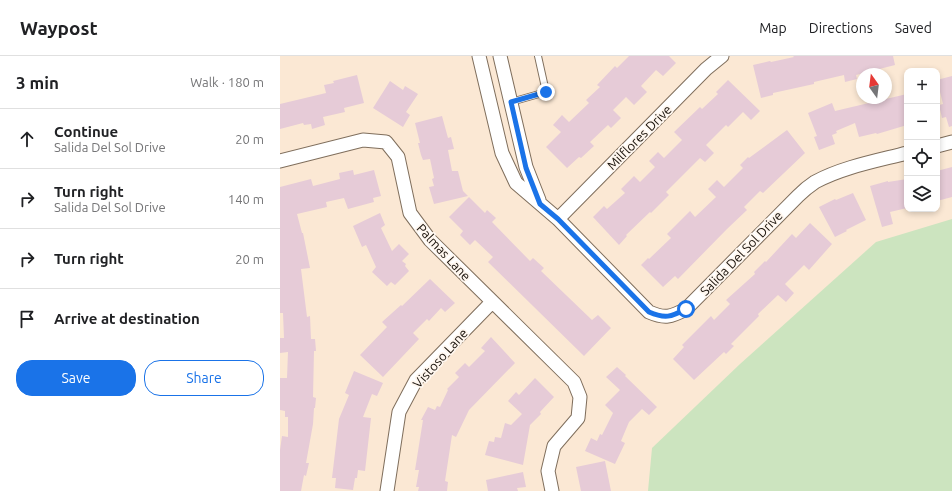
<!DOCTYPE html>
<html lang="en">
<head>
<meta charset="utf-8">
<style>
  :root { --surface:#fff; --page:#f2f2f2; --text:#202124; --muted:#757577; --line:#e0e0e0; --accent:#1a73e8 }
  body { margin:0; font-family:Ubuntu,sans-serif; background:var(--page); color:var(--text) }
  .controls { position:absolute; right:12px; top:12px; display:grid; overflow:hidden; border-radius:8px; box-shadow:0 2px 6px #0003 }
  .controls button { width:36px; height:36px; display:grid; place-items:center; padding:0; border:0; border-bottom:1px solid var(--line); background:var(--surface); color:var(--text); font:20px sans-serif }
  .compass { position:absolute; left:576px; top:12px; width:36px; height:36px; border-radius:50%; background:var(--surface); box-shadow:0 2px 6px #0003; rotate:346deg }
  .stop { position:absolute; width:12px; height:12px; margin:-9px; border:3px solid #1a73e8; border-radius:50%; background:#fff }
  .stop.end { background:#1a73e8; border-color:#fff; box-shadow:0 1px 4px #0008 }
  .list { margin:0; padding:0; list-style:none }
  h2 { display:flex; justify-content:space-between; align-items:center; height:52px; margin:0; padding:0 16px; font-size:17px }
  h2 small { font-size:13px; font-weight:400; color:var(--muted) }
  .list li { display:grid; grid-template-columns:26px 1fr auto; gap:12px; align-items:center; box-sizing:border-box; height:60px; padding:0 16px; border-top:1px solid var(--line) }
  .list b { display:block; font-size:15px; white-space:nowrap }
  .list p { margin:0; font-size:13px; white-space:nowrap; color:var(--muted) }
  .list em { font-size:13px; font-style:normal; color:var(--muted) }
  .actions { display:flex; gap:8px; padding:12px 16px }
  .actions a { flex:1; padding:9px 0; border:1px solid var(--accent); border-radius:16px; text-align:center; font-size:14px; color:var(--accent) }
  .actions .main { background:var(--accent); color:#fff }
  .icon { flex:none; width:22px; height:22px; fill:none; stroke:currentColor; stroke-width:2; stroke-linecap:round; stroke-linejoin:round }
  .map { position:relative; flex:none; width:672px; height:435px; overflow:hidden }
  header { display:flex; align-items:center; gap:24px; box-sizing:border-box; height:56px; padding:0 20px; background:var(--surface); border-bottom:1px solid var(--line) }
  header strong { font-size:19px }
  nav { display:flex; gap:22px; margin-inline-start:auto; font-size:14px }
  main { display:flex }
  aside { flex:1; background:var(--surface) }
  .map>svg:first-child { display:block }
  .green { fill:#cce4bf }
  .building { fill:#e6cbd7 }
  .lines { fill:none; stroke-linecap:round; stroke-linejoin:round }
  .lane-casing { stroke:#7f6e5c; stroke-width:8 }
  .street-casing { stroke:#7f6e5c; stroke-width:15 }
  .lane { stroke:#fff; stroke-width:6 }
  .street { stroke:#fff; stroke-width:13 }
  .route { stroke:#1a73e8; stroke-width:5 }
  .labels { text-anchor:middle; stroke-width:3.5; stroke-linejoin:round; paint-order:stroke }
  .street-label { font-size:13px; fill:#18110a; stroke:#fff7ef }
</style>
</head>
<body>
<header>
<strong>Waypost</strong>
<nav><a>Map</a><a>Directions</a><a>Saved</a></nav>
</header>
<main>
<aside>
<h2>3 min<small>Walk · 180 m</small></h2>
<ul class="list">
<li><svg class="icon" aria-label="ahead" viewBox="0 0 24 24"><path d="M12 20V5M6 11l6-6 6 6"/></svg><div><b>Continue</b><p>Salida Del Sol Drive</p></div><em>20 m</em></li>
<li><svg class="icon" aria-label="right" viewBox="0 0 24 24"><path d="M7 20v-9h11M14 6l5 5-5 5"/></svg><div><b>Turn right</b><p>Salida Del Sol Drive</p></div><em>140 m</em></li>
<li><svg class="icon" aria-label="right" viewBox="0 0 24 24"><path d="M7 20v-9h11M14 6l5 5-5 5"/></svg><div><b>Turn right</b></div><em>20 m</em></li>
<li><svg class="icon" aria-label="arrive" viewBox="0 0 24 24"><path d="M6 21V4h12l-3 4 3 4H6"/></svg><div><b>Arrive at destination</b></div></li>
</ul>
<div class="actions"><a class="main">Save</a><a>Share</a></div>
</aside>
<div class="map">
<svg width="672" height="435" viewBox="0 0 672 435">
  <rect width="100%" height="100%" fill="#fbe8d4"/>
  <path class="green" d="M 672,163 L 672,435 L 368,435 L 372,392 L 460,308 L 596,186 Z"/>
  <path class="building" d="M 349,0 L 389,0 L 396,7 L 383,20 L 376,14 L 361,30 L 367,36 L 354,49 L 346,41 L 333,54 L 341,62 L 331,72 L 328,69 L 310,86 L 314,90 L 301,102 L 299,101 L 287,112 L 266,91 L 281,76 L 273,69 L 282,59 L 289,66 L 309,47 L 306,44 L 320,31 L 317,29 L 335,10 L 337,12 Z
    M 513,0 L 613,0 L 615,9 L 576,19 L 577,23 L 565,26 L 564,19 L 534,26 L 534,28 L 493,37 L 493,39 L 481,42 L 473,9 L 490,5 L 491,6 L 514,1 Z
    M 77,19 L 84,47 L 64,52 L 65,56 L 43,61 L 45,69 L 32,73 L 31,68 L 24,69 L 23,67 L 0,73 L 0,48 L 46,37 L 44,29 L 54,27 L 53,25 Z
    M 672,20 L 672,70 L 669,71 L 666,61 L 662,62 L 659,49 L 663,48 L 657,24 Z
    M 448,24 L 480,55 L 471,64 L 463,56 L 448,71 L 446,69 L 426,89 L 434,97 L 425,106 L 420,102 L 386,136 L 389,139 L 371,157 L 370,156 L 346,179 L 347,180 L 339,189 L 313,161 L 324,150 L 327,153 L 345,137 L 341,133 L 354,120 L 360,126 L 375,111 L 369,105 L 378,96 L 384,102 L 402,84 L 394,76 L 420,51 L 422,53 L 438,38 L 436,36 Z
    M 110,25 L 123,34 L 125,30 L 138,38 L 126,56 L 130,59 L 123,71 L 93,52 Z
    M 627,38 L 627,69 L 597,78 L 596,77 L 579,81 L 575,67 L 556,75 L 557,77 L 552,79 L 555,88 L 539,94 L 534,81 L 537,80 L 528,57 L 552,47 L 555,55 Z
    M 162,60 L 168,82 L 171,81 L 174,93 L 168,94 L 172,115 L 178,115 L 183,135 L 188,140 L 154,148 L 149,131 L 154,130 L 152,123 L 154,122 L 150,103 L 143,104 L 141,99 L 138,87 L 140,87 L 135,67 Z
    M 507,74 L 525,97 L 483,137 L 480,135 L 464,151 L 467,154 L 447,173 L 398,223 L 395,220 L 383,231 L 361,209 L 368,202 L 369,203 L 391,182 L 387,178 L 410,155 L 415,161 L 436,141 L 428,133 L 437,124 L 444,131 L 463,112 L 460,109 L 468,101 L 469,102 Z
    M 672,111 L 672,141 L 657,145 L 657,115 Z
    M 73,114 L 74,119 L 94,114 L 101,140 L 93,142 L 94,146 L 68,153 L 64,142 L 46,146 L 47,151 L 17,158 L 22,177 L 23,177 L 30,212 L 21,213 L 27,261 L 30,260 L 31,283 L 35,283 L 36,295 L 34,295 L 33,341 L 36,342 L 35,352 L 34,352 L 33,368 L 26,407 L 29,407 L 26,420 L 24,419 L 21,435 L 0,435 L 0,394 L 2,380 L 8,381 L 8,361 L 5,361 L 5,355 L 0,354 L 0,322 L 7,322 L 8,296 L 0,297 L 0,282 L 4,282 L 3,257 L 0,257 L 0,131 L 31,123 L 33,130 L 60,123 L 59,117 Z
    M 627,123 L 627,152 L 610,156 L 613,168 L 602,171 L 590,130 L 608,125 L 608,126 Z
    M 573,137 L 586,164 L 566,174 L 567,175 L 555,181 L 539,151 L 555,143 L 556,144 Z
    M 189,141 L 205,157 L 207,154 L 216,162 L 212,166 L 250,205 L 253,202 L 264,212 L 261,215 L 312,264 L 318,259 L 331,272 L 304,300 L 208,206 L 213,201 L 195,184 L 190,189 L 180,179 L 183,175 L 169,161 Z
    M 100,157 L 105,169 L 101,172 L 112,195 L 119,188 L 129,198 L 122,205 L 126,208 L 125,210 L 129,215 L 115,229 L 111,226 L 107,230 L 92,216 L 96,211 L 86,189 L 82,191 L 73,170 Z
    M 530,167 L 552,188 L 529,214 L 524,209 L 505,228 L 514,237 L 506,246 L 498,239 L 478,258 L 479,260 L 451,288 L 454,290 L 446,298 L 444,296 L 414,324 L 393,303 L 404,291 L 402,289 L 431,260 L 434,264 L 450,248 L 446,244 L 475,218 L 474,216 L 485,205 L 486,206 L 512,178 L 516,182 Z
    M 150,223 L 175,247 L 165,256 L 161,252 L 149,265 L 147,263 L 133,277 L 139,283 L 103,321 L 80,299 L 107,271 L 102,266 L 121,249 L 122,250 Z
    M 211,281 L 235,307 L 189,354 L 176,381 L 172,379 L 165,425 L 168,426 L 167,435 L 138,435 L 139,431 L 136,431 L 139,414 L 135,414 L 143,364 L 141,364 L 148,351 L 155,354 L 157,350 L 160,351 L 168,334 L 167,333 L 179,321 L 175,317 L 185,307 L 189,311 L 205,295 L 201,292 Z
    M 337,311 L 346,319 L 345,320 L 377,351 L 369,359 L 362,353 L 349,366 L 341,385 L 345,387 L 335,408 L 305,395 L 311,382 L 317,385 L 320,378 L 322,379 L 333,357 L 325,349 L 340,334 L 326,321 Z
    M 74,315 L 103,327 L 97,340 L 92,338 L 83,361 L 91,362 L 85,415 L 78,414 L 77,422 L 75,422 L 73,434 L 55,432 L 56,422 L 52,422 L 59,363 L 69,339 L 65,337 Z
    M 255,322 L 274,341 L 260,356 L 261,358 L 250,369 L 243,409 L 205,399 L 209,385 L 214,386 L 215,381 L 221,382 L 225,367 L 231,369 L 242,358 L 228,345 L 236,336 L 239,339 Z
    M 325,405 L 331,435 L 301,435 L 296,411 Z
    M 243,416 L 246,431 L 237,432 L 238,435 L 208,435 L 206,424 Z"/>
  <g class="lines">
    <defs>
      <path id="lane" d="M 231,46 L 266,36 L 258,0"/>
      <path id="street" d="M 199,0 L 222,97 L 236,127 L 278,163 L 369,256 C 385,263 391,261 406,253 L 518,140 C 523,135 529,130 535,126 C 563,111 596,105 627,97
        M 220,0 L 246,111 L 259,144
        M 657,90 L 672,86
        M 0,105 L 83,84 L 106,86 L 118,101 L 130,157 L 150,184 L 294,326 L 300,341 L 298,362 L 274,390 L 268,415 L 272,435
        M 278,163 L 426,13 L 442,0
        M 107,435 L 119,356 L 136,324 L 212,246"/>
    </defs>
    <use href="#lane" class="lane-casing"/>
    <use href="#street" class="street-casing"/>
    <use href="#lane" class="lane"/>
    <use href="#street" class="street"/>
  </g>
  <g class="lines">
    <path class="route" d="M 266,36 L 231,46 L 246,112 L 260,148 L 278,163 L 369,256 C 385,263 391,261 406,253"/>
  </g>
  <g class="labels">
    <g class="street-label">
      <text transform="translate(359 81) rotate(-45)" y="5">Milflores Drive</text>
      <text transform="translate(164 196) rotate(47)" y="5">Palmas Lane</text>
      <text transform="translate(461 197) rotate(-46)" y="5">Salida Del Sol Drive</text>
      <text transform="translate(160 302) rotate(-48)" y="5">Vistoso Lane</text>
    </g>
  </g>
</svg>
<div class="controls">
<button>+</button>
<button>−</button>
<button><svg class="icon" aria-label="locate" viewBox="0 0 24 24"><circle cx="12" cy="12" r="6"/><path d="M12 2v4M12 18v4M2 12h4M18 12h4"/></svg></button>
<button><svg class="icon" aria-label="layers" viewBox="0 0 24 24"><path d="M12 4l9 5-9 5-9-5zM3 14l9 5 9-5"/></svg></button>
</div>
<svg class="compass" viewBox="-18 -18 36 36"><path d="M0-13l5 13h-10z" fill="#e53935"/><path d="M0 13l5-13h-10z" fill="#757577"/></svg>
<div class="stop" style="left:406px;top:253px"></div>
<div class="stop end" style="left:266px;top:36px"></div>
</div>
</main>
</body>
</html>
